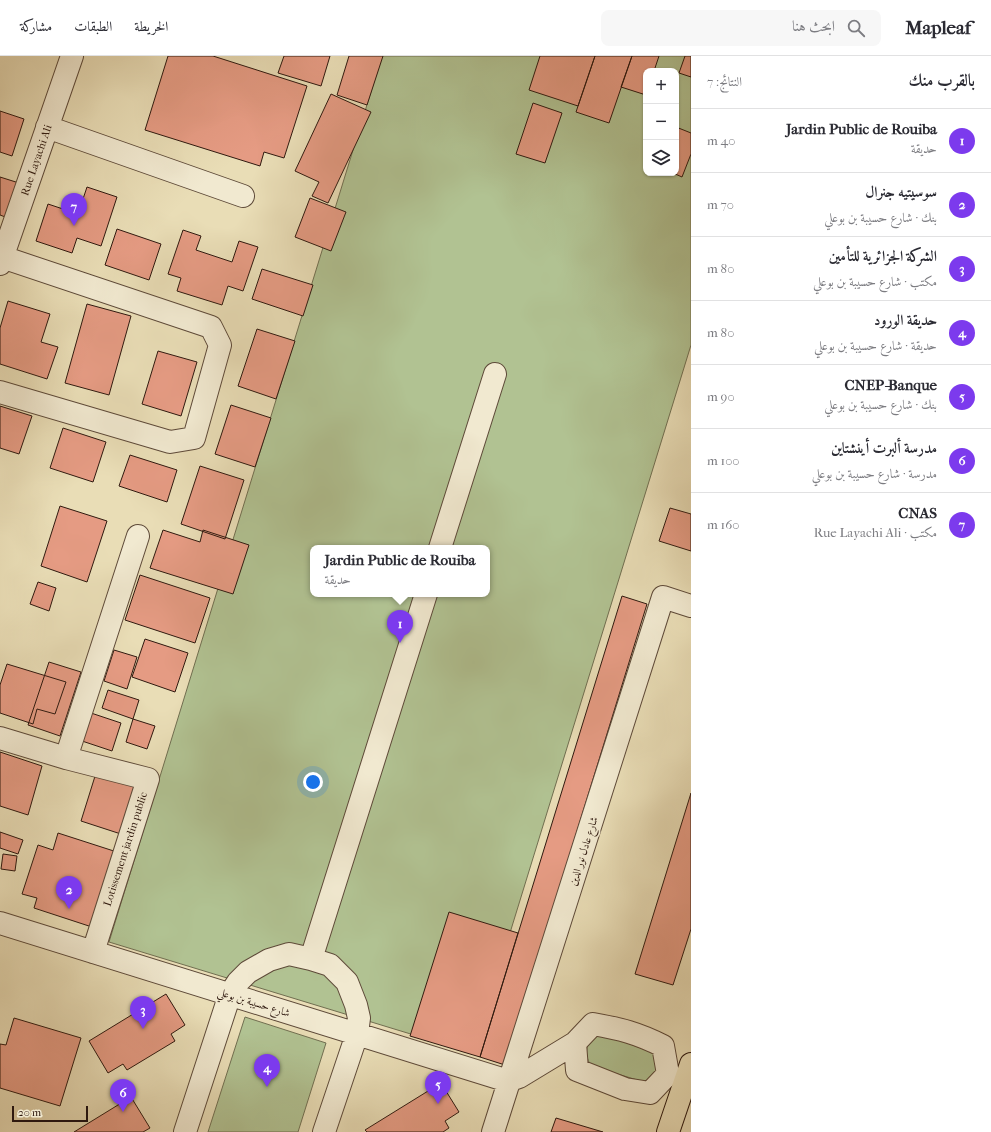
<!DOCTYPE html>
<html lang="ar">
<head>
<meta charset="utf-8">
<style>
  :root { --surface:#fff; --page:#f7f7f7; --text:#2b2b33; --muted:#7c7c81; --line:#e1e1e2; --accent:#7c3aed }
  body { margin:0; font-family:"IM FELL French Canon",Amiri,serif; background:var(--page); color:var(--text); direction:rtl }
  .controls { position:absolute; right:12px; top:12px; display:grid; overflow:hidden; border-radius:8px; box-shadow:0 1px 3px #0004 }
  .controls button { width:36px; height:36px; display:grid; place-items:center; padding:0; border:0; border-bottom:1px solid var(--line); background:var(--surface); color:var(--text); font:20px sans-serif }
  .scale { position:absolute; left:12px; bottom:10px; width:76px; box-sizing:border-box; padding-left:4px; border:2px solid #2f190f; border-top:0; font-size:11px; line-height:14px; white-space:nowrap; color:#2f190f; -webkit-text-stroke:3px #f1e9d0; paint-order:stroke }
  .you { position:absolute; left:313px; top:726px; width:14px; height:14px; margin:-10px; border:3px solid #fff; border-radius:50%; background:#1a73e8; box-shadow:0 0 0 6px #1a73e833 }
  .badge { display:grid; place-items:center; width:26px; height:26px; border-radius:50%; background:var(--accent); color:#fff; font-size:13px; font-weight:700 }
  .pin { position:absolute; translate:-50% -33px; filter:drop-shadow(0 1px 2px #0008) }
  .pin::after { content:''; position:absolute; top:21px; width:14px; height:12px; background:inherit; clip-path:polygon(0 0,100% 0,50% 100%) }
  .popup { position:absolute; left:310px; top:489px; width:180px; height:52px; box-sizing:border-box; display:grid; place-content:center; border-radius:8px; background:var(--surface); filter:drop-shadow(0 1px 3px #0005); font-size:13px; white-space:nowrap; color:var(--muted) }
  .popup b { font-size:15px; color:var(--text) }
  .popup::after { content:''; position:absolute; left:50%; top:100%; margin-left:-8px; border:8px solid transparent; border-top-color:var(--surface) }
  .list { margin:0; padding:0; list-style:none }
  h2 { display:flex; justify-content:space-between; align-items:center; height:52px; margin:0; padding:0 16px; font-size:17px }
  h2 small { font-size:13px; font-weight:400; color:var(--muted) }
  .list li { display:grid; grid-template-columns:26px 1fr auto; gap:12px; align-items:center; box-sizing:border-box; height:64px; padding:0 16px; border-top:1px solid var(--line) }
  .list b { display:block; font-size:15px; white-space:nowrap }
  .list p { margin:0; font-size:13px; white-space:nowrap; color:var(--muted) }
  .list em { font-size:13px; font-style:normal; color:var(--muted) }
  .icon { flex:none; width:22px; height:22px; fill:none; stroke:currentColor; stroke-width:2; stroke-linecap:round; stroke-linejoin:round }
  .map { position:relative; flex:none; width:691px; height:1076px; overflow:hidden; direction:ltr }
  header { display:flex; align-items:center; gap:24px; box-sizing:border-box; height:56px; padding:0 20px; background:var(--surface); border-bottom:1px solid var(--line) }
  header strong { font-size:19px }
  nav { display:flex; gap:22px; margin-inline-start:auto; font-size:14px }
  .search { width:280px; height:36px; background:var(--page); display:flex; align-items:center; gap:10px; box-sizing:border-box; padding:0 14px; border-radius:8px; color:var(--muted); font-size:15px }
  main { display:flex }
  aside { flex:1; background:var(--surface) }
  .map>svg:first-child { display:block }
  .green { fill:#b1c292; stroke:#706e50; fill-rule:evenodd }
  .building { fill:#e59b83; stroke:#2f190f }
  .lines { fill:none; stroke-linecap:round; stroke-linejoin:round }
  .minor-casing { stroke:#5e4a39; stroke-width:24 }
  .major-casing { stroke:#2f190f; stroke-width:24 }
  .minor { stroke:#f1e9d0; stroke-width:22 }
  .major { stroke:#e9ddb6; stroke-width:22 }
  .labels { text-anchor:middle; stroke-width:3.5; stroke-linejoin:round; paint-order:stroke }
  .street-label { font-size:11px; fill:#2f190f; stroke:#f1e9d0 }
</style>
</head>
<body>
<header>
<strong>Mapleaf</strong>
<div class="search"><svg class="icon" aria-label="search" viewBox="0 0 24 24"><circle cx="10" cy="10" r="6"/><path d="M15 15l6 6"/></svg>ابحث هنا</div>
<nav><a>الخريطة</a><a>الطبقات</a><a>مشاركة</a></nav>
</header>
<main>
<aside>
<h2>بالقرب منك<small>النتائج: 7</small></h2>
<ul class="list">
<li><span class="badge">1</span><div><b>Jardin Public de Rouiba</b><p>حديقة</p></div><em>40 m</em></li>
<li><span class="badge">2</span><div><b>سوسيتيه جنرال</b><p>بنك · شارع حسيبة بن بوعلي</p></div><em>70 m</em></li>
<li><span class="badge">3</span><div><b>الشركة الجزائرية للتأمين</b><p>مكتب · شارع حسيبة بن بوعلي</p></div><em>80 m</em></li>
<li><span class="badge">4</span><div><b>حديقة الورود</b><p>حديقة · شارع حسيبة بن بوعلي</p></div><em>80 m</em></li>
<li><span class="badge">5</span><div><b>CNEP-Banque</b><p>بنك · شارع حسيبة بن بوعلي</p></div><em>90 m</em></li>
<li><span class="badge">6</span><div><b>مدرسة ألبرت أينشتاين</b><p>مدرسة · شارع حسيبة بن بوعلي</p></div><em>100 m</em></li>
<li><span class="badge">7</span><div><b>CNAS</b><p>مكتب · Rue Layachi Ali</p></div><em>160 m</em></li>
</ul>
</aside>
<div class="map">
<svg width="691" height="1076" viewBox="0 0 691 1076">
  <rect width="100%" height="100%" fill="#e9ddb6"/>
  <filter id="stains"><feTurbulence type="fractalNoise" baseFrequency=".005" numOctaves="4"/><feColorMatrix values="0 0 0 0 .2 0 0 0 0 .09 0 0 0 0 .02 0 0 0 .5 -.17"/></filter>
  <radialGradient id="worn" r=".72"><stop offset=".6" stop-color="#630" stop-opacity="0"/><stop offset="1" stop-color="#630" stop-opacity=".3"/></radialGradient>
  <path class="green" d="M 382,0 L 691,0 L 691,289 L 473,997 L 109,886 ZM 646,15 L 676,15 L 676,117 L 646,117 ZM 313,492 L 487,492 L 487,538 L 313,538 Z
    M 245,961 L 326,987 L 298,1076 L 208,1076 Z
    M 603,978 L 657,998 L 657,1016 L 650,1024 L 644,1026 L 591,1010 C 582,995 587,983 603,978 Z"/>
  <path class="building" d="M 168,0 L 213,0 L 307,30 L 284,102 L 264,96 L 260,110 L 145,74 Z
    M 284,0 L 330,0 L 321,30 L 278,17 Z
    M 349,0 L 383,0 L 367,49 L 337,39 Z
    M 540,0 L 595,0 L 578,50 L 529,34 Z
    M 595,0 L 632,0 L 609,67 L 576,56 Z
    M 632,0 L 659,0 L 654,15 L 646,15 L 646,39 L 621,31 Z
    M 685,0 L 691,0 L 691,21 L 679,17 Z
    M 331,38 L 371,56 L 328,147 L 312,140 L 319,126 L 295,115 Z
    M 533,47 L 562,57 L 545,107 L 516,98 Z
    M 0,55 L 24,63 L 12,100 L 0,96 Z
    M 676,71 L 691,77 L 691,98 L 682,121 L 673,117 L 676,117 Z
    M 0,121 L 19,127 L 8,162 L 0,159 Z
    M 87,131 L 117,141 L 101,190 L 77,182 L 72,197 L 36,185 L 48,148 L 78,158 Z
    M 310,142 L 346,156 L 331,195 L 295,181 Z
    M 117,173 L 161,188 L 149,224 L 105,209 Z
    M 183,174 L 201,180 L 196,194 L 232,206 L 239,185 L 258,191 L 243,235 L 228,230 L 222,249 L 177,235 L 181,222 L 168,218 Z
    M 262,213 L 313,229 L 303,260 L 252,243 Z
    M 8,245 L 50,258 L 41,286 L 58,291 L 47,323 L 0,308 L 0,272 Z
    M 87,248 L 131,260 L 109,339 L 65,327 Z
    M 257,273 L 295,285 L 276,343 L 238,330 Z
    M 158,295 L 197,306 L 181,360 L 142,348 Z
    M 231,349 L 271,362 L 255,411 L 215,398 Z
    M 0,350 L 32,360 L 19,398 L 0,392 Z
    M 63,372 L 106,386 L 93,426 L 50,412 Z
    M 130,399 L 177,414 L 167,446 L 119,430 Z
    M 200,410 L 244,424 L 225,483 L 181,468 Z
    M 60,450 L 107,465 L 87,526 L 41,510 Z
    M 670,452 L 691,458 L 691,495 L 659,485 Z
    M 163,474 L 200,486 L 203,474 L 249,489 L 233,538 L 150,512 Z
    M 140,519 L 210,542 L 195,587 L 125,564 Z
    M 38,526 L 56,532 L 49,555 L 30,548 Z
    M 622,540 L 647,548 L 505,1009 L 480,1001 Z
    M 145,583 L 188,597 L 175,636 L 132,621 Z
    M 114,594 L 137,601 L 127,633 L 104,625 Z
    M 49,606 L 81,616 L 60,680 L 28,669 Z
    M 7,608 L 66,626 L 55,658 L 37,653 L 33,668 L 0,657 L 0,629 Z
    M 108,634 L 139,644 L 133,663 L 102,652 Z
    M 91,657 L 121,667 L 112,695 L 82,685 Z
    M 133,663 L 155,670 L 147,693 L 126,686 Z
    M 0,696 L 42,710 L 28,759 L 0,750 Z
    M 96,717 L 140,732 L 124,779 L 81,765 Z
    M 691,737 L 691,873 L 673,929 L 635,918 Z
    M 0,776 L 23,784 L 18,798 L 0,792 Z
    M 58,777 L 120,797 L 95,872 L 34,852 L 37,842 L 22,838 L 38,789 L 53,794 Z
    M 3,798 L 17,800 L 15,815 L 1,813 Z
    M 449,856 L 518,877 L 480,1001 L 410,980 Z
    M 166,938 L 185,969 L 171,978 L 175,985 L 127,1014 L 123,1008 L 108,1017 L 89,985 Z
    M 14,962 L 81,982 L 60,1050 L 0,1032 L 0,988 L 6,989 Z
    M 441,1027 L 459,1056 L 445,1065 L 449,1072 L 443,1076 L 367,1076 L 365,1074 Z
    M 131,1041 L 150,1072 L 143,1076 L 74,1076 Z
    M 556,1062 L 603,1076 L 551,1076 Z"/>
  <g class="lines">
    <defs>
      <path id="minor" d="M 47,71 L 243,140
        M 0,208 L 72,0
        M 0,336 L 170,386 L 194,382 L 220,289 L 211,271 L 2,201
        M 440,492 L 495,318
        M 0,682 L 66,702 L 148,723 L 93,896
        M 66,702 L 138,480
        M 0,867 L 508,1025 L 519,1021 L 575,987 L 593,968 C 621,973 637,977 663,990 L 668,1018 L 650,1037 L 625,1033 L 577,1014 L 575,987
        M 311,903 L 426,538
        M 185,1076 L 230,938 L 238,926 L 248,916 L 269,904 L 289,898 L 311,903 L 330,909 L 347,926 L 356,949 L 359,962 L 357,978 L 324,1076
        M 493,1076 L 663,541 L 691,550"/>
      <path id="major" d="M 668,1076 L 691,1008"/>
    </defs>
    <use href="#minor" class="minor-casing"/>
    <use href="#major" class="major-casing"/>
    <use href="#minor" class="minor"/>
    <use href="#major" class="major"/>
  </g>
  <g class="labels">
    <g class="street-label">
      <text transform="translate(36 104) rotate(-71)" y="4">Rue Layachi Ali</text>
      <text transform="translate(125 793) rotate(-72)" y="4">Lotissement jardin public</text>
      <text transform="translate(583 795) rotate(-72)" y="4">شارع عادل نور الدين</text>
      <text transform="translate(254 946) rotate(17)" y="4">شارع حسيبة بن بوعلي</text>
    </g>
  </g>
  <rect width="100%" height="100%" filter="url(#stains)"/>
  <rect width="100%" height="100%" fill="url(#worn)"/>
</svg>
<div class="controls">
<button>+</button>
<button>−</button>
<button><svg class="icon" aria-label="layers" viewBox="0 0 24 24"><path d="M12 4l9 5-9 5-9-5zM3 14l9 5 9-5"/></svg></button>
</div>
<div class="scale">20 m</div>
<div class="you"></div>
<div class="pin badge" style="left:400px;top:587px">1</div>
<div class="popup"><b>Jardin Public de Rouiba</b>حديقة</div>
<div class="pin badge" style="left:69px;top:853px">2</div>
<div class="pin badge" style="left:143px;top:973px">3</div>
<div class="pin badge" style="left:267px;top:1031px">4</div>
<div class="pin badge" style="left:438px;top:1048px">5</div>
<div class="pin badge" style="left:123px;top:1056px">6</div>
<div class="pin badge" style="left:74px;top:170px">7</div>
</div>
</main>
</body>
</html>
